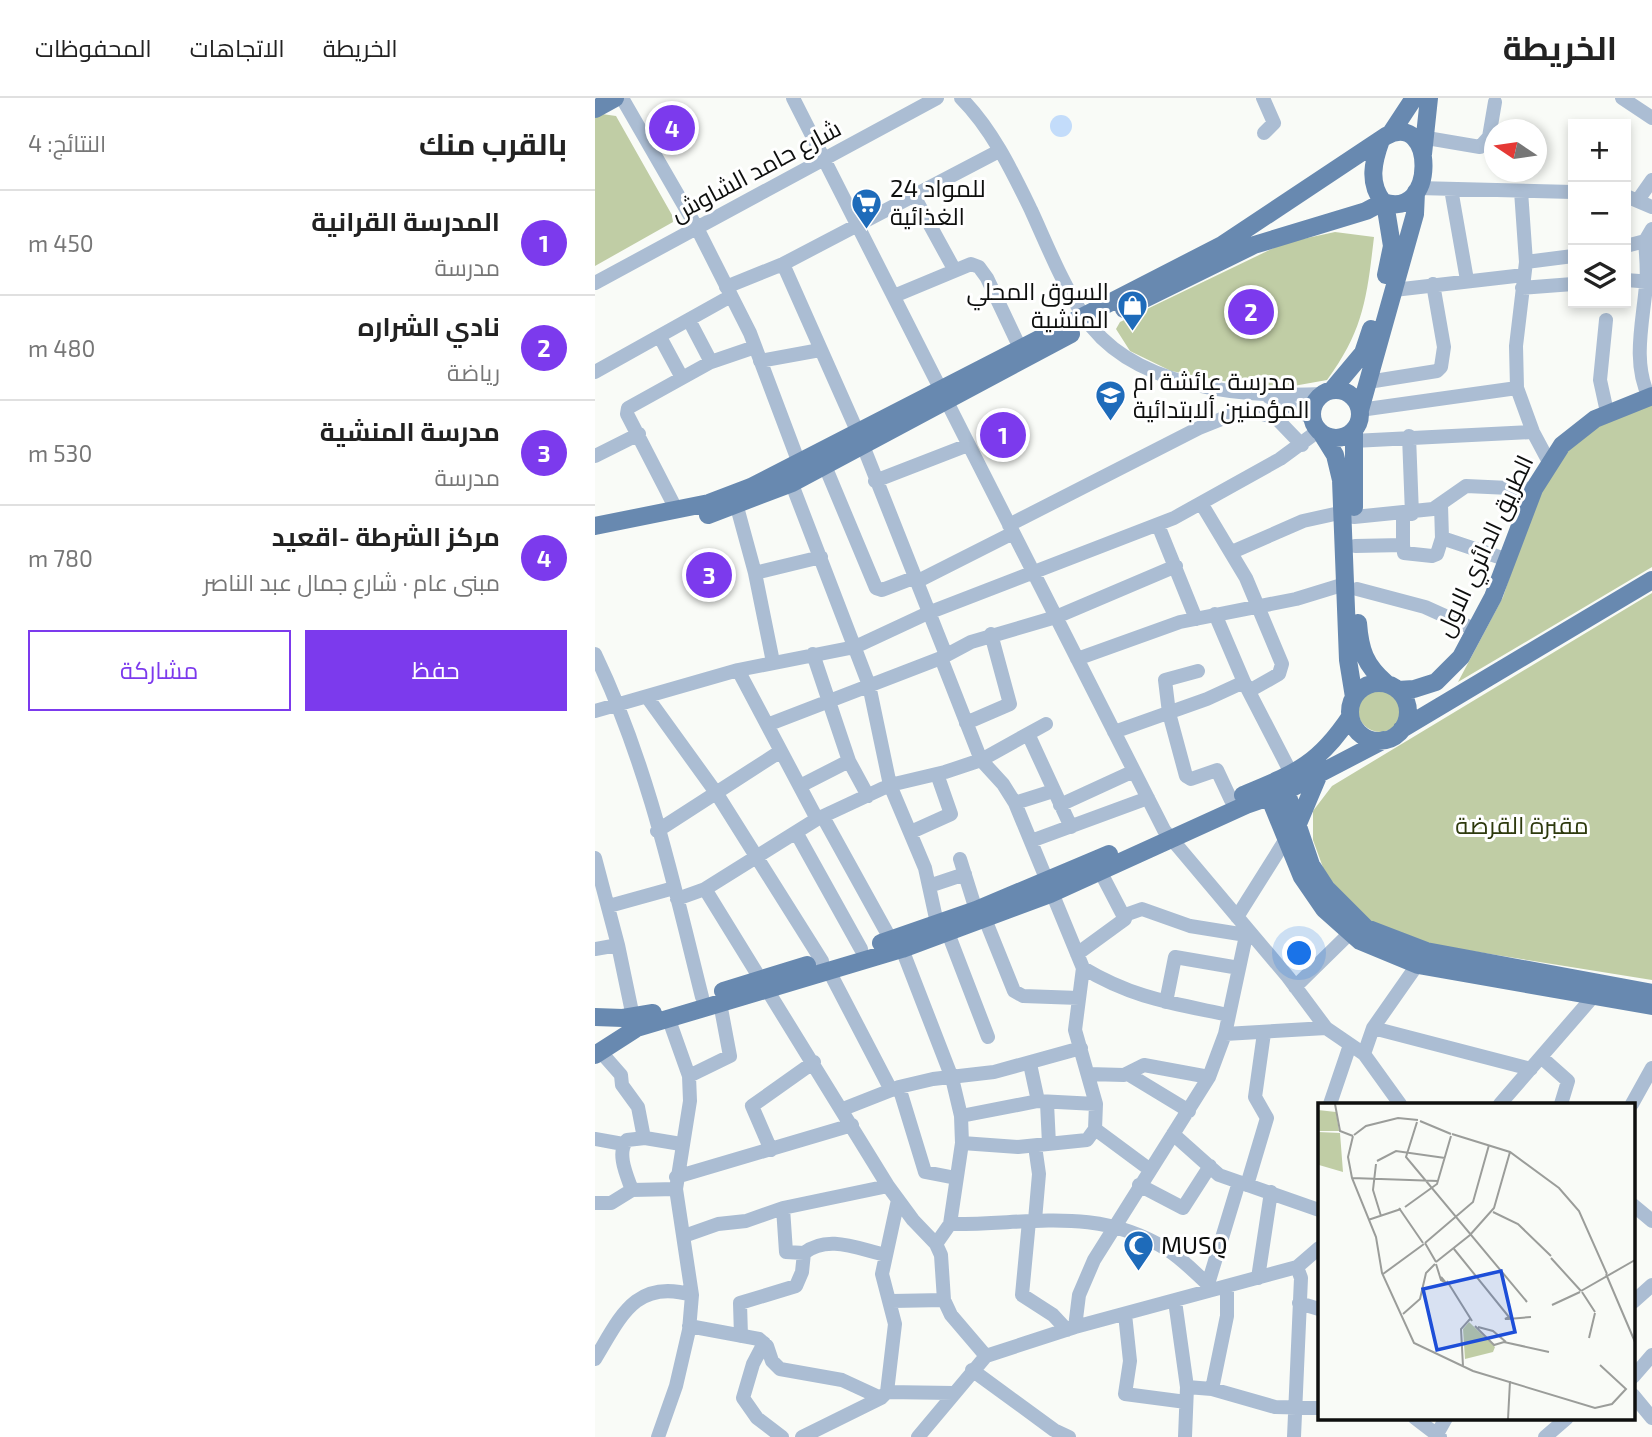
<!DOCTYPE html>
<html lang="ar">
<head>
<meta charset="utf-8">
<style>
  :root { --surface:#fff; --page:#f6f6f6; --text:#222; --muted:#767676; --line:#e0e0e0; --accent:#7c3aed }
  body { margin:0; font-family:"Exo 2",Cairo,sans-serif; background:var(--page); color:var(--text); direction:rtl }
  .controls { position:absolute; right:21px; top:21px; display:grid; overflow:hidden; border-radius:0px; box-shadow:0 4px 10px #0003 }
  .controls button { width:63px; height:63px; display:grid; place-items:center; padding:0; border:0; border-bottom:2px solid var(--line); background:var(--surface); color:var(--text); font:35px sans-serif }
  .compass { position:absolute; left:889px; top:21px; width:63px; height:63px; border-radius:50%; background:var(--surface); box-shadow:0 4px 10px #0003; rotate:283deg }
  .you { position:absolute; left:705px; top:856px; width:24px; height:24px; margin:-18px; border:5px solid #fff; border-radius:50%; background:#1a73e8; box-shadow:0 0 0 10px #1a73e833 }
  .badge { display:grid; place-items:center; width:46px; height:46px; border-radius:50%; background:var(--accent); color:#fff; font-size:23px; font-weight:700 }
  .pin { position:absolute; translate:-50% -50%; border:4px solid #fff; box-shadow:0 2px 7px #0006 }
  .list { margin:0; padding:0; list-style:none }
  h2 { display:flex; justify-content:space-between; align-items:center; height:91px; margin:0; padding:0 28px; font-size:30px }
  h2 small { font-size:23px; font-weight:400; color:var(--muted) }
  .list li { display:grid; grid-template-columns:46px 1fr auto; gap:21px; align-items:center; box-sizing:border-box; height:105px; padding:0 28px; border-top:2px solid var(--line) }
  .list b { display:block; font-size:26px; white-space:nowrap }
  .list p { margin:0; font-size:23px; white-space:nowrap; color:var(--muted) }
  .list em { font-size:23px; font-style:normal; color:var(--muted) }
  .actions { display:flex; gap:14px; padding:21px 28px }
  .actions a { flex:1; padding:16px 0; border:2px solid var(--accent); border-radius:0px; text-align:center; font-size:24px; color:var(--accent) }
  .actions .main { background:var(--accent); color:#fff }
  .icon { flex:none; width:38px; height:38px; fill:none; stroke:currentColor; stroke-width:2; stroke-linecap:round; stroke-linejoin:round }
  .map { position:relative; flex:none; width:1057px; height:1339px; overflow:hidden; direction:ltr }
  header { display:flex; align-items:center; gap:42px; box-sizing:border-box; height:98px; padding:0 35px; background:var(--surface); border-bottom:2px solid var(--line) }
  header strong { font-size:33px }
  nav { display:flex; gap:38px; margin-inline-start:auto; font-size:24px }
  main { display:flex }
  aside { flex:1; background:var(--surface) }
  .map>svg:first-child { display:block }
  .green { fill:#c0cda5 }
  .water { fill:#c3dcfa }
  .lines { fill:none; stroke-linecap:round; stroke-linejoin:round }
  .minor { stroke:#abbdd3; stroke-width:14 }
  .major { stroke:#6889b0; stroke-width:18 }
  .labels { text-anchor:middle; stroke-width:6; stroke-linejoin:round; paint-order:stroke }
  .street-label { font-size:24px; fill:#0e0f0e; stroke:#fff }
  .poi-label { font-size:24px; fill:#0e0f0e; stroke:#fff; text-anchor:start }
  .park-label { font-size:24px; fill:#2e3a0d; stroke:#fff }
  .inset-road { fill:none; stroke:#9b9d9a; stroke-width:2 }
  .view { fill:#1d4ed8; fill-opacity:0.15; stroke:#1d4ed8; stroke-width:3.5 }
  .inset-edge { fill:none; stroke:#0e0f0e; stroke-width:3.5 }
</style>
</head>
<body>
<header>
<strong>الخريطة</strong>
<nav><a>الخريطة</a><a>الاتجاهات</a><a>المحفوظات</a></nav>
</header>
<main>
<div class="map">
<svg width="1057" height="1339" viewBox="0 0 1057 1339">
  <rect width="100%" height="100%" fill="#f9fbf7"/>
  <path class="green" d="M 7,16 L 21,18 L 77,117 L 78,124 L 0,168 L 0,20 Z
    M 740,134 L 779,139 C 772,198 769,232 732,282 L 676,292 L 576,273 L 535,253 L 521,231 L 525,224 L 689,145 Z
    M 1057,303 L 1057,469 L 863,584 L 908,499 L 946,384 L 985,333 Z
    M 1057,495 L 1057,882 L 808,842 L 772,825 L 730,775 L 718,742 L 718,713 L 737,688 Z
    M763 612a22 22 0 1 1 44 0a22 22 0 1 1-44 0Z"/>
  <path class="water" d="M455 28a11 11 0 1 1 22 0a11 11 0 1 1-22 0Z"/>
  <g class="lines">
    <path class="minor" d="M 27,0 L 102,130 L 155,235 L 204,365
      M 198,0 L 569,732 L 693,879 L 731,930 L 769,956 L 805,1006
      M 366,0 C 397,31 417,73 436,112 C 452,147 467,185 488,217 C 535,291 649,300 728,296
      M 668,0 L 679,25 L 669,35
      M 1027,0 L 1057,20
      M 832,40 L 885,49 L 894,39 L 900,4
      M 823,90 L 978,94
      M 856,91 L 872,182
      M 926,93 L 931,164 L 921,248 L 922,290 L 938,334 L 954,364
      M 319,98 L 359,171
      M 1031,98 L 1057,109
      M 1043,102 L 1057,82
      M 1050,143 C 1051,158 1053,173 1051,187 C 1048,224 1037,264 1054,299
      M 1031,148 L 1050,143 L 1057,131
      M 931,164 L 978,158
      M 188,166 L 263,335 L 351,557
      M 1031,182 L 1057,184
      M 0,185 L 342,0
      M 131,189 L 188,166 L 404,53
      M 927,190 L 978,186
      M 799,192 L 929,177
      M 299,198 L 376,166 L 384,169 L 392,180 L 425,250
      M 94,222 L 116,264
      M 1011,222 L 1005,282 L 1012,314
      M 65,239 L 86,278
      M 165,263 L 225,252
      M 0,274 L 136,198
      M 773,284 L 842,273 L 846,269 L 849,249 L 838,186
      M 674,299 L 717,320
      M 765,312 L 922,290
      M 814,338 L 817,416
      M 758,343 L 938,334
      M 0,358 L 44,336
      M 230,368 L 281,490 L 287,492 L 321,479
      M 193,376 L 274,587 L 295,687 L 330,770 L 342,825
      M 280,383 L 373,347
      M 606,405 L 651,480 L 687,566 L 684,576 L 654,593
      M 846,407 L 847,440 L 913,462
      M 142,409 L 160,475 L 178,564
      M 81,411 L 32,316 L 33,310 L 116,264 L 160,249
      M 759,419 L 838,411 L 871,388 L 939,391
      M 414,427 L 604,330 L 639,316 L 664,315 L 681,320 L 707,347
      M 563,427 L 601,521
      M 808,447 L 809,455 L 837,458 L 842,456 L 847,440
      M 760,448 L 808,447 L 808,416
      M 637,454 L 708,423 L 749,414
      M 160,475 L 226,459
      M 323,483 L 418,435
      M 762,491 L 830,509 L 881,532
      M 620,516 L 649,584 L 696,675
      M 0,556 C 52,664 78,783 107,899
      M 218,556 L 254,663
      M 346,560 L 386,662 L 408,686 L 420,705 L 488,870 L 480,932 L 501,1006 L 500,1031 L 554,1071
      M 482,561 L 585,524 L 701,501 L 750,486
      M 143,572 L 222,721
      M 603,573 L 570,582 L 574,615 L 591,678 L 596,681 L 622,672 L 636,702
      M 52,599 L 122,696 L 227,863
      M 0,613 L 143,572 L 260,549 L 333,515 L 579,420 L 685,361 L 723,333
      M 371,625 L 415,606 L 396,536
      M 172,627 L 346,560 L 376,544 L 461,519 L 581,468
      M 519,634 L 612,601 L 649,584
      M 434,638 L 476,729
      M 205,688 L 254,663 L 273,698
      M 420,705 L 458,693
      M 465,707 L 539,673
      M 228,719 L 296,842
      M 62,733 L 186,653
      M 316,734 L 356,716 L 342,676
      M 202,736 L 266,851
      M 436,743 L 553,700
      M 0,760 L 23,847
      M 365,761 L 381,812
      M 334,788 L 370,776
      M 110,791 L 293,1088 L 318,1122 L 341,1146 L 346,1157 L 349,1202 L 356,1217 L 391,1258
      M 82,801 L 110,791 L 222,721 L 295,687 L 350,674 L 386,662 L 451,626
      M 14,808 L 79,790
      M 530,817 L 547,811 L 595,828 L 651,837
      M 642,819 L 691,741
      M 390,821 L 419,893 L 428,898 L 484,900
      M 353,835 L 393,939
      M 0,851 L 23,847 L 38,919
      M 307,851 L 357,980 L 366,1018 L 367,1045 L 355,1126 L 341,1146
      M 482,856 L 530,821 L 505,773
      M 488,870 C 538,900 577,905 633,917
      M 234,873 L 296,992
      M 700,889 L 754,836
      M 571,904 L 580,859 L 644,870
      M 778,930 L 936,971
      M 630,936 L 731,930
      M 5,953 L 26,977 L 27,987 L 43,1009 L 49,1040
      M 769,956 L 778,930 L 827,860
      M 946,959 L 973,983 L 966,1006
      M 493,976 L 529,977 L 549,967 L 614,979
      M 533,976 L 594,1013
      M 94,978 L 135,958 L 125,905
      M 304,989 L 330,1074 L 361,1080
      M 443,1003 L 501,1006
      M 452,1005 L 454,1046
      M 735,1006 L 755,947
      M 905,1006 L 1003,893
      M 1037,1006 L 1057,970
      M 248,1011 L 304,989 L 338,981 L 399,974 L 486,950
      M 366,1018 L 443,1003 L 435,966
      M 578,1036 L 624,1077 L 724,1112
      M 0,1041 L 28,1046
      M 367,1045 L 423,1049 L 492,1042 L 500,1031
      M 176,1052 L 157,1008 L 219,964
      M 81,1079 L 257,1027
      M 544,1087 L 588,1110 L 615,1068
      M 652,1087 L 672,1020 L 660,999 L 669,935
      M 37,1092 C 32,1078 21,1055 32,1042 L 50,1040 L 86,1046
      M 0,1105 L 16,1105 L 37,1092 L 81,1091
      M 1038,1107 L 1057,1123
      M 188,1110 L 191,1154 L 209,1155
      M 440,1122 L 444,1076 L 440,1048
      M 434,1123 L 427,1197 L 458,1217 L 472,1232
      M 355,1126 C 434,1127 501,1107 573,1152 C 590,1163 603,1178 618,1191
      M 89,1138 L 123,1126 L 151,1123 L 188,1110 L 293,1088
      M 663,1180 L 676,1094
      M 613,1186 L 644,1084
      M 297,1203 L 349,1202
      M 580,1203 L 592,1289 L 590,1339
      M 1038,1204 L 1057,1187
      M 704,1205 L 724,1211
      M 530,1216 L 535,1263 L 530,1296 L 591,1304
      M 94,1228 L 164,1241 L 172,1248 L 177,1263 L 185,1271 L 247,1282 L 286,1300
      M 480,1229 L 484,1197 L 499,1162 L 614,979 L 630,936 L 652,833
      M 146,1238 L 145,1205 L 201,1188 L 207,1174 L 209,1155 C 233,1136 263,1151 291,1157
      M 169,1245 L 158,1266 L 148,1300 L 162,1320 L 187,1339
      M 0,1261 C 25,1220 40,1180 97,1197
      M 377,1272 L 459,1332 L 474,1339
      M 1038,1279 L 1057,1257
      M 592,1289 L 617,1291 L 680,1309 L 724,1310
      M 617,1291 L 632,1218 L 632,1188
      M 292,1294 L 300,1226 L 287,1176 L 303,1102
      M 1038,1297 L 1057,1320
      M 820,1320 L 845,1339
      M 842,1336 L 851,1320
      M 63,1339 L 81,1288 L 94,1232 L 97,1197 L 81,1091 L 95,1003 L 94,978 L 73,919
      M 207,1339 L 286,1300 L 292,1294 L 358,1295
      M 323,1339 L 391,1258 L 480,1229 L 702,1169 L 724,1150
      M 699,1339 L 706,1180 L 702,1169
      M 950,1339 L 972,1320"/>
    <path class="major" d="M 0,11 L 20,0
      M 796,35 L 819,0
      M 828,56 L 834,0
      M 790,105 L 797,148 L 791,177
      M 529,211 L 659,147 L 771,113 L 788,104
      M717 316a24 24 0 1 1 48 0a24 24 0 1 1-48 0Z
      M 737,292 L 768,255 L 776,231
      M 765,312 L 820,116 L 821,94
      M 727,336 L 740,357 L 746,382 L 753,562 L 759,599
      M 759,409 L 759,333
      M 113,417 L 197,385 L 476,236
      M 0,428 L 114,405 L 156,389 L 627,147 L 791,38 C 841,11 842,124 788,104 C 773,85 778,64 786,42
      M 763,525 C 765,552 770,567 791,585
      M755 614a29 29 0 1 1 58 0a29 29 0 1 1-58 0Z
      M 803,592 L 819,591 L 841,584 L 866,559 L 898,499 L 939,391 L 967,347 L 1000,321 L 1057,298
      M 807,631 L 1057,482
      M 688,684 L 716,767 L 731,790 L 771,830 L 831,853 L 1057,895
      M 671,691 L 707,779 L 729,811 L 765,843 L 823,867 L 1057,908
      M 648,697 C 701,675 723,667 755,619
      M 702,728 L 724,676
      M 286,845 L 381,812 L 514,756
      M 128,893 L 212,867
      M 0,919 L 28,920 L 58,915
      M 0,957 L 42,930 L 307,851 L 455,796 L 651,707 L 691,693 L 789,642"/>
  </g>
  <defs>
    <symbol id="supermarket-pin" viewBox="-11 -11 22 30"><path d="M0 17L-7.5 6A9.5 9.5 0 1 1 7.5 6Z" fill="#1e6bba" stroke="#fff"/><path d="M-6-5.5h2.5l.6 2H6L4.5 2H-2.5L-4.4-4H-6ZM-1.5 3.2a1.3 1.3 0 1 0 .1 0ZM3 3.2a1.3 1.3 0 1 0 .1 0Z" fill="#fff"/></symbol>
    <symbol id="shop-pin" viewBox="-11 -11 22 30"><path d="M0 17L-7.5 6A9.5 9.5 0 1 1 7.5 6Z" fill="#1e6bba" stroke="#fff"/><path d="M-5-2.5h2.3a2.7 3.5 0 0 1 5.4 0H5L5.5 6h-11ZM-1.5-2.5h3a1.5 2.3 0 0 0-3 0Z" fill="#fff"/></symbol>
    <symbol id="school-pin" viewBox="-11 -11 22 30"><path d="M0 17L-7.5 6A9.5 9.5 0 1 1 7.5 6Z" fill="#1e6bba" stroke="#fff"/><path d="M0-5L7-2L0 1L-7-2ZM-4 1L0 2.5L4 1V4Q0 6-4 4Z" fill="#fff"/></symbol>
    <symbol id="mosque-pin" viewBox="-11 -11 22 30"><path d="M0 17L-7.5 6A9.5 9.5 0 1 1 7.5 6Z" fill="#1e6bba" stroke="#fff"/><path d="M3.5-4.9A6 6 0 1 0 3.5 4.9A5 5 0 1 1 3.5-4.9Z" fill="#fff"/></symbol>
  </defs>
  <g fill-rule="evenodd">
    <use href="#supermarket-pin" x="254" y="88" width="35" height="47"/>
    <use href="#shop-pin" x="520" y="190" width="35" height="47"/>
    <use href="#school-pin" x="498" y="280" width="35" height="47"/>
    <use href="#mosque-pin" x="526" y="1130" width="35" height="47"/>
  </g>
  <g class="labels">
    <g class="street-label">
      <text transform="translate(161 73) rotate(-28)" y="8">شارع حامد الشاوش</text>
      <text transform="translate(890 448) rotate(-65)" y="8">الطريق الدائري الاول</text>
    </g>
    <g class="poi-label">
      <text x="295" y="99">24 للمواد<tspan x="295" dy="28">الغذائية</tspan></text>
      <text x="514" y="202" text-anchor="end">السوق المحلي<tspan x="514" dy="28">المنشية</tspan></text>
      <text x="538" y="292">مدرسة عائشة ام<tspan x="538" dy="28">المؤمنين ألابتدائية</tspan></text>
      <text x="566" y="1156">MUSQ</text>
    </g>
    <g class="park-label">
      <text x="927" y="736">مقبرة القرضة</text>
    </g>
  </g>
  <g transform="translate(723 1005)">
    <rect width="317" height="317" fill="#f9fbf7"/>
    <path d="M 0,7 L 18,9 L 21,28 L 0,28 ZM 0,29 L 22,30 L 25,69 L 1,62 ZM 151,219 L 177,244 L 175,249 L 147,256 L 145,226 Z" fill="#c0cda5"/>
    <path class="inset-road" d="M 17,1 L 22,28 L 35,33M 102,18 L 133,31M 99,19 L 88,54 L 209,199M 134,31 L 192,49 L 241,85 L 261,108 L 289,171M 36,32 L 48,23 L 80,15 L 100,17M 35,33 L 30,54 L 34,75 L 58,134 L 64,170 L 96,240 L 155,268 L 277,305 L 294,301 L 308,286 L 282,262M 59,58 L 78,48 L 127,55M 58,61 L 55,87 L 63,113M 34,75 L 120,78M 87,104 L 119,81 L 133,33M 81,105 L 105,140M 175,109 L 200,121 L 233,153M 50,117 L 83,106M 107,140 L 155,99 L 171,42M 107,140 L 118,159M 136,146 L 191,214 L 187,216 L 191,216 L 191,214M 233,155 L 263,188M 118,159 L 152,132 L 176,105 L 192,49M 118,161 L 123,177 L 128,180 L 123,174M 65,171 L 106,141M 288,171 L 317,239M 129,178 L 154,218M 263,188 L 317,157M 264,189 L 277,209M 234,202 L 262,189M 85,211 L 102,196 L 108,170 L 117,161M 190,216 L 213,214M 157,223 L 176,242 L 186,239 L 231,249M 160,224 L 175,228 L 188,239M 271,235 L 277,210M 145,263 L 143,226 L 152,216M 190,316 L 192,278"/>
    <path class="view" d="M 183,168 L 197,229 L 119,247 L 105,186 Z"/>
    <rect width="317" height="317" class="inset-edge"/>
  </g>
</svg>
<div class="controls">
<button>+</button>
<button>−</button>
<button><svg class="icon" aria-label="layers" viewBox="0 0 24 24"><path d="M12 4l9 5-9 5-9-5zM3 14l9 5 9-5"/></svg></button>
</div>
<svg class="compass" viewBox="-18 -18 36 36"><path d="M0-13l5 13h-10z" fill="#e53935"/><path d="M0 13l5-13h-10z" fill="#767676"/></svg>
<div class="you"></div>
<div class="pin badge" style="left:408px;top:337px">1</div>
<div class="pin badge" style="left:656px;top:214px">2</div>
<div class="pin badge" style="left:114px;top:477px">3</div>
<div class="pin badge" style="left:77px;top:30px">4</div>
</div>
<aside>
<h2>بالقرب منك<small>النتائج: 4</small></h2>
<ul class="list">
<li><span class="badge">1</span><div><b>المدرسة القرانية</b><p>مدرسة</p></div><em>450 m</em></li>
<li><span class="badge">2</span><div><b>نادي الشراره</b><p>رياضة</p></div><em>480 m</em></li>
<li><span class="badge">3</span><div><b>مدرسة المنشية</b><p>مدرسة</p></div><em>530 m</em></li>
<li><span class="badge">4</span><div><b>مركز الشرطة -اقعيد</b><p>مبنى عام · شارع جمال عبد الناصر</p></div><em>780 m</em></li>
</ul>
<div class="actions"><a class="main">حفظ</a><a>مشاركة</a></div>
</aside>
</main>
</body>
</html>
